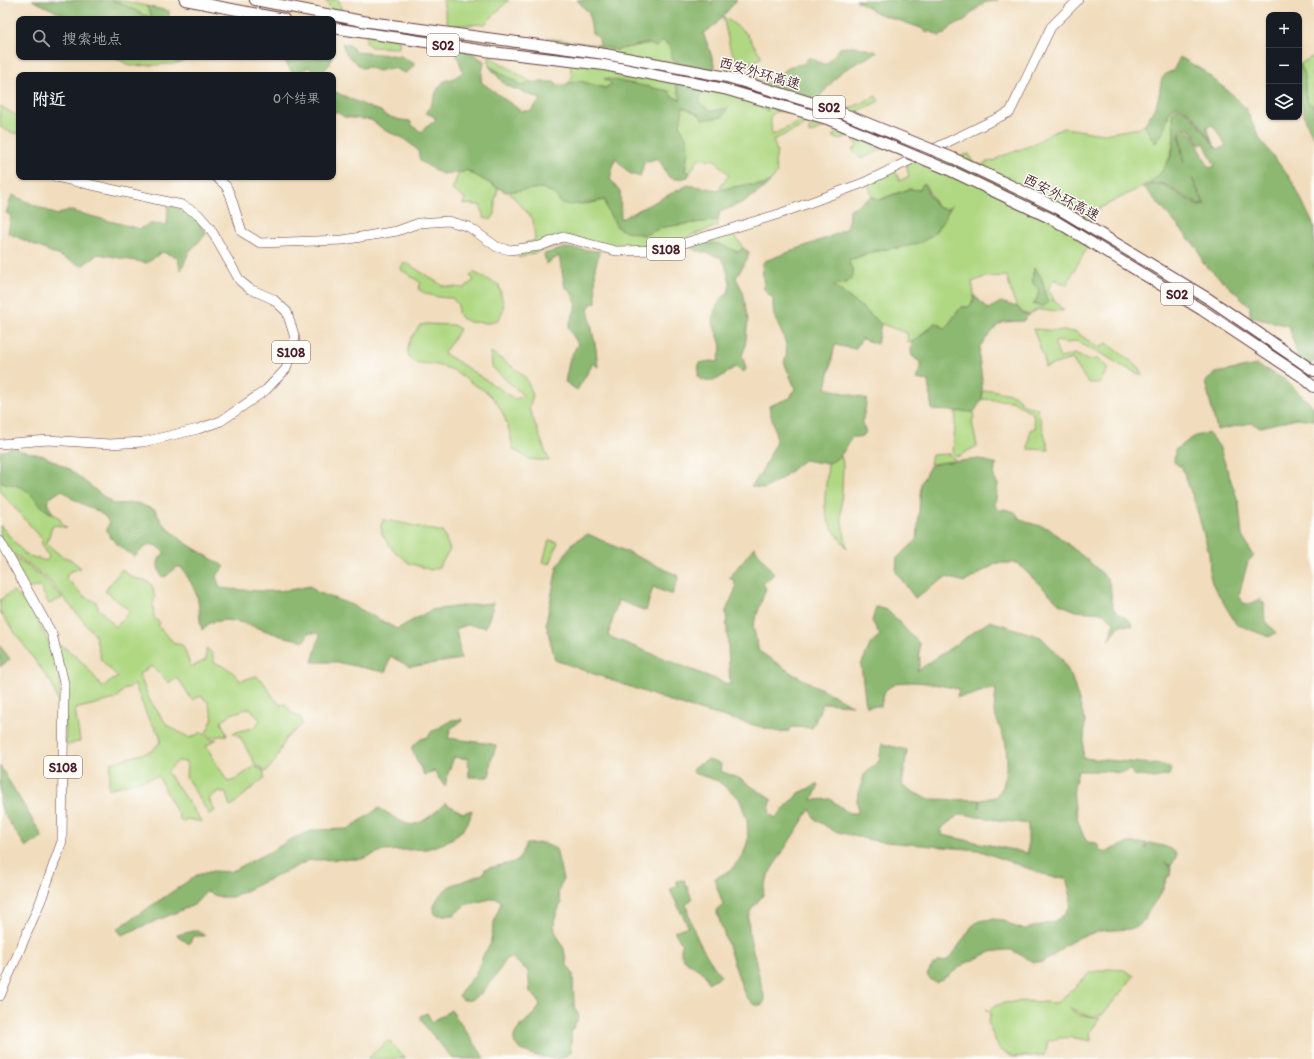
<!DOCTYPE html>
<html lang="zh">
<head>
<meta charset="utf-8">
<style>
  :root { --surface:#171b24; --page:#20242c; --text:#f1f3f6; --muted:#9ea1a6; --line:#363941 }
  body { margin:0; font-family:Itim,"LXGW WenKai TC",sans-serif; background:var(--page); color:var(--text) }
  .controls { position:absolute; right:12px; top:12px; display:grid; overflow:hidden; border-radius:8px; box-shadow:0 1px 3px #0004 }
  .controls button { width:36px; height:36px; display:grid; place-items:center; padding:0; border:0; border-bottom:1px solid var(--line); background:var(--surface); color:var(--text); font:20px sans-serif }
  .list { margin:0; padding:0; list-style:none }
  h2 { display:flex; justify-content:space-between; align-items:center; height:52px; margin:0; padding:0 16px; font-size:17px }
  h2 small { font-size:13px; font-weight:400; color:var(--muted) }
  .icon { flex:none; width:22px; height:22px; fill:none; stroke:currentColor; stroke-width:2; stroke-linecap:round; stroke-linejoin:round }
  .map { position:relative; flex:none; width:1314px; height:1059px; overflow:hidden }
  .search { position:absolute; background:var(--surface); box-shadow:0 1px 3px #0004; left:16px; top:16px; width:320px; height:44px; display:flex; align-items:center; gap:10px; box-sizing:border-box; padding:0 14px; border-radius:8px; color:var(--muted); font-size:15px }
  .panel { position:absolute; background:var(--surface); box-shadow:0 1px 3px #0004; left:16px; top:72px; width:320px; height:108px; border-radius:8px }
  .map>svg:first-child { display:block }
  .green { fill:#b0d883; stroke:#7d7c57; fill-rule:evenodd }
  .forest { fill:#8cb871; stroke:#6b6c4e; fill-rule:evenodd }
  .lines { fill:none; stroke-linecap:round; stroke-linejoin:round }
  .major-casing { stroke:#633c41; stroke-width:10 }
  .highway-casing { stroke:#633c41; stroke-width:12 }
  .major { stroke:#fff; stroke-width:9 }
  .highway { stroke:#fff; stroke-width:10 }
  .highway-bridge-casing { stroke:#633c41; stroke-width:12; stroke-linecap:butt }
  .highway-bridge { stroke:#fff; stroke-width:10 }
  .labels { text-anchor:middle; stroke-width:3; stroke-linejoin:round; paint-order:stroke }
  .shield { fill:#fdfcf7; stroke:#806168; stroke-width:1 }
  .shield-label { font-size:13px; font-weight:bold; fill:#4a1f2b }
  .street-label { font-size:14px; fill:#4a1f2b; stroke:#fdfcf7 }
</style>
</head>
<body>
<div class="map">
<svg width="1314" height="1059" viewBox="0 0 1314 1059">
  <rect width="100%" height="100%" fill="#fdfcf7"/>
  <filter id="ink" filterUnits="userSpaceOnUse"><feTurbulence type="fractalNoise" baseFrequency=".025" numOctaves="2"/><feDisplacementMap in="SourceGraphic" scale="8" xChannelSelector="R" yChannelSelector="G"/><feConvolveMatrix kernelMatrix="1 2 1 2 8 2 1 2 1" color-interpolation-filters="sRGB"/></filter>
  <filter id="wash" filterUnits="userSpaceOnUse"><feTurbulence type="fractalNoise" baseFrequency=".012" numOctaves="4" result="noise"/><feDisplacementMap in="SourceGraphic" scale="16" xChannelSelector="R" yChannelSelector="G"/><feGaussianBlur stdDeviation="0.9" result="paint"/><feColorMatrix in="noise" values="0 0 0 0 0 0 0 0 0 0 0 0 0 0 0 0 0 1.4 0 .05"/><feComposite in="paint" operator="in"/></filter>
  <g filter="url(#wash)">
    <rect width="100%" height="100%" fill="#f1ddbd"/>
    <path class="green" d="M 111,0 L 119,0 L 146,6 L 152,16 C 139,17 124,4 111,0 Z
      M 326,0 L 339,0 L 342,13 L 331,11 Z
      M 443,0 L 509,0 L 485,24 L 448,26 Z
      M 351,16 L 378,36 L 399,38 L 399,48 L 371,47 L 366,43 L 367,30 L 350,26 Z
      M 723,16 L 746,33 L 762,57 L 742,69 L 730,48 Z
      M 547,38 L 596,45 L 616,50 L 663,41 L 670,47 L 672,59 L 678,64 L 676,87 L 682,100 L 605,79 L 613,84 L 605,88 L 580,81 L 566,85 L 572,79 L 570,63 L 549,60 L 544,48 Z
      M 489,56 L 531,82 L 523,86 L 489,66 Z
      M 1314,56 L 1314,72 L 1311,74 L 1314,79 L 1314,106 C 1302,102 1306,86 1304,77 C 1303,72 1302,68 1300,64 Z
      M 115,57 L 181,57 L 184,61 L 174,64 L 130,66 Z
      M 732,73 L 747,76 L 766,83 L 761,87 L 771,107 L 777,111 L 770,116 L 772,135 L 831,107 L 838,110 L 773,140 L 777,152 L 775,163 L 777,173 L 773,179 L 764,185 L 745,185 L 718,190 L 729,175 L 715,160 L 698,159 L 690,173 L 685,171 L 688,153 L 680,126 L 683,107 L 700,115 L 726,109 L 722,109 L 712,111 L 699,104 L 699,97 L 702,92 L 710,87 L 715,79 Z
      M 876,96 L 879,101 L 834,123 L 809,134 L 809,128 Z
      M 0,106 L 19,117 L 19,134 L 10,132 L 0,127 Z
      M 1169,111 L 1172,112 C 1178,138 1171,177 1143,186 L 1091,213 L 1087,248 L 1066,285 L 1054,279 L 1048,290 L 1054,299 L 1051,301 L 1054,300 L 1064,311 L 1039,310 L 1040,308 L 1029,315 C 1013,311 1011,290 1007,276 L 985,277 L 972,282 C 974,292 976,298 969,307 L 961,307 L 945,329 L 939,323 L 928,328 L 915,341 L 908,342 L 907,333 L 881,324 L 860,306 L 832,285 L 847,283 L 853,272 L 849,263 L 850,260 L 874,252 L 886,249 L 900,248 L 951,206 L 947,209 L 938,208 L 924,183 L 919,190 L 909,189 L 888,196 L 880,200 L 872,196 L 867,179 L 893,167 L 900,181 L 909,176 L 905,159 L 923,148 L 930,165 L 969,154 L 973,163 L 982,165 L 987,162 L 994,161 L 1000,157 L 1032,145 L 1057,130 L 1065,128 L 1103,134 L 1140,128 L 1144,125 L 1155,143 L 1168,119 ZM 1034,268 C 1047,281 1041,288 1047,303 L 1043,307 L 1038,304 L 1034,305 L 1037,299 L 1039,289 C 1029,283 1033,278 1034,268 Z
      M 865,119 L 900,141 L 861,159 L 852,150 L 857,147 L 852,134 L 839,140 L 832,136 Z
      M 466,170 L 498,188 L 495,201 L 495,214 L 491,220 L 484,218 L 480,205 L 463,204 L 465,198 L 452,190 L 459,172 L 463,172 Z
      M 542,188 L 554,194 L 561,203 L 587,204 L 605,200 L 607,209 L 611,217 L 644,235 L 664,227 L 718,220 L 718,226 L 650,250 L 566,243 L 518,258 L 524,244 L 535,240 L 533,219 L 508,191 Z
      M 729,227 L 743,248 L 738,252 L 719,244 L 703,242 L 698,238 Z
      M 405,262 L 443,286 L 464,288 L 474,280 L 470,275 L 473,272 L 499,285 L 504,308 L 499,319 L 490,323 L 469,322 L 461,318 L 458,314 L 458,305 L 452,298 C 439,298 429,296 418,289 L 421,283 L 400,269 Z
      M 427,324 L 453,325 L 460,329 L 444,353 L 515,399 L 524,396 L 492,367 L 491,352 L 517,370 L 526,378 L 533,395 L 529,408 L 549,461 L 529,459 L 513,449 C 510,432 505,411 493,398 C 488,392 480,388 473,384 C 467,380 460,374 453,370 C 447,367 439,366 432,364 C 425,363 414,365 410,358 C 403,347 414,334 420,325 Z
      M 1033,329 L 1076,332 L 1099,348 L 1107,343 L 1140,368 L 1143,376 L 1120,365 L 1104,355 L 1089,348 L 1076,341 L 1068,343 L 1056,341 L 1055,345 L 1060,358 L 1075,354 L 1087,360 L 1098,359 L 1108,368 L 1100,383 L 1088,383 L 1072,359 L 1045,367 L 1044,358 Z
      M 992,390 L 1014,395 L 1026,406 L 1037,408 L 1049,450 L 1028,449 L 1030,430 L 1035,428 L 1033,413 L 1012,401 L 982,399 L 982,393 L 984,391 Z
      M 969,411 L 975,414 L 972,422 L 977,446 L 957,457 L 953,453 L 956,412 Z
      M 951,454 L 955,461 L 930,464 L 932,455 Z
      M 841,455 L 843,464 L 841,517 L 847,548 C 840,538 828,526 826,514 C 823,500 827,479 828,464 Z
      M 0,481 C 4,484 7,482 12,484 C 19,486 26,489 32,494 C 37,499 40,506 46,510 C 50,514 56,514 59,518 C 63,523 61,524 67,528 L 56,525 L 52,527 L 47,543 L 45,542 L 61,556 L 70,559 L 81,568 L 69,572 L 66,578 L 85,597 L 96,602 L 98,608 L 116,627 L 130,611 L 105,591 L 122,569 L 133,578 L 145,580 L 151,584 L 153,589 L 155,597 L 153,604 L 154,618 L 160,623 L 158,626 L 175,644 C 176,644 181,644 182,645 C 184,646 189,663 191,667 L 206,660 L 206,648 L 212,653 L 214,662 C 225,667 233,670 240,681 L 256,676 C 268,683 271,698 281,705 L 285,704 L 291,712 L 301,718 L 302,725 L 286,738 L 275,761 L 266,772 L 255,764 L 240,737 L 233,733 L 255,727 L 260,720 L 250,708 L 231,714 L 221,722 L 227,735 L 211,737 L 206,733 L 213,718 L 208,702 L 201,696 L 192,700 L 180,681 L 176,678 L 169,683 L 152,666 L 139,674 L 150,701 L 168,726 L 190,738 L 202,732 L 211,739 L 217,739 L 206,746 L 228,782 L 235,780 L 255,766 L 264,772 L 264,778 L 230,807 L 226,793 L 220,791 L 213,795 L 209,799 L 215,811 L 209,814 L 186,777 L 187,762 L 178,761 L 167,772 L 202,822 L 187,819 L 182,822 L 158,776 L 108,789 L 111,763 L 152,751 L 161,741 L 160,735 L 148,718 L 135,685 L 124,689 L 116,699 L 75,709 L 80,741 L 66,746 L 65,679 L 54,642 C 76,653 88,667 102,687 L 118,677 L 101,660 L 95,635 L 47,578 L 6,548 L 0,537 L 0,525 L 26,555 L 46,561 L 49,557 L 41,542 L 43,540 L 0,491 Z
      M 383,520 L 392,521 L 443,532 L 450,550 L 439,567 L 431,570 L 409,563 L 393,550 L 382,534 L 381,526 Z
      M 549,540 L 558,542 L 550,564 L 543,562 Z
      M 8,552 L 44,578 L 62,598 L 49,604 L 40,587 L 26,588 Z
      M 13,591 L 32,609 L 53,652 L 59,671 L 61,711 L 52,684 L 0,612 L 0,600 Z
      M 1108,969 L 1124,970 L 1134,976 L 1102,1015 C 1087,1018 1082,1014 1070,1008 L 1078,1015 L 1100,1018 L 1090,1032 L 1091,1041 C 1074,1037 1064,1036 1048,1041 L 1045,1055 L 1013,1057 L 999,1049 L 988,1023 L 991,1013 L 985,1009 L 989,1011 C 999,997 1041,1002 1056,1003 L 1071,991 L 1089,973 Z
      M 389,1040 L 396,1049 L 406,1059 L 367,1059 Z"/>
    <path class="forest" d="M 32,0 L 111,0 L 119,2 L 148,17 L 152,16 L 146,6 L 169,11 L 169,19 L 118,19 L 113,16 L 107,16 L 101,19 L 72,19 Z
      M 577,0 L 709,0 L 712,5 L 712,0 L 737,0 L 716,24 L 703,33 C 707,43 718,69 715,79 C 711,92 698,88 700,104 L 712,111 L 722,109 L 726,109 L 729,107 L 722,117 L 702,120 L 700,115 L 683,107 L 680,126 C 692,145 687,151 685,171 L 690,173 L 688,177 C 662,184 670,172 657,158 L 644,163 L 640,177 L 629,173 L 615,158 L 610,179 L 620,191 L 621,219 L 688,185 L 718,190 L 745,185 L 764,185 L 773,179 C 761,193 737,207 720,211 L 718,220 L 664,227 L 644,235 L 638,234 L 622,230 L 617,227 L 607,209 L 605,200 L 570,205 L 561,203 L 554,194 L 542,188 L 506,192 L 466,170 L 463,172 L 442,174 L 420,161 L 418,150 L 403,138 L 386,131 L 371,120 L 344,117 L 337,112 L 333,112 L 333,91 L 371,108 L 381,111 L 384,115 L 401,120 L 410,121 L 413,126 L 421,132 L 425,128 L 436,120 L 433,116 L 426,113 L 432,103 L 437,90 L 444,81 L 454,78 L 463,72 L 452,41 L 484,61 L 481,82 L 521,111 L 531,111 L 541,99 L 505,85 L 489,66 L 523,86 L 531,82 L 556,82 L 558,86 L 579,81 L 605,88 L 612,84 L 604,78 L 669,91 L 671,96 L 681,100 L 674,76 L 678,64 L 678,62 L 672,59 L 670,47 L 663,41 L 656,47 L 648,43 L 616,50 L 596,45 L 600,46 L 599,38 L 592,33 L 589,13 Z
      M 856,0 L 998,0 L 984,3 L 970,14 L 965,21 L 952,26 L 945,34 L 939,36 L 930,31 L 927,33 L 921,28 L 877,13 Z
      M 342,43 L 349,45 L 357,52 L 400,56 L 415,64 L 409,71 L 405,73 L 394,68 L 378,71 L 368,67 L 362,68 L 346,54 Z
      M 854,46 L 878,52 L 842,71 L 812,105 L 792,113 L 777,111 L 771,107 L 767,111 L 745,94 L 761,87 L 791,66 L 803,64 L 809,57 L 823,64 L 827,64 L 840,48 Z
      M 282,57 L 332,57 L 330,64 L 320,75 L 308,67 L 297,74 L 292,72 Z
      M 1180,57 L 1202,70 L 1233,95 L 1246,109 L 1260,139 L 1293,182 L 1314,226 L 1314,362 L 1307,366 L 1299,361 L 1289,326 L 1250,317 L 1250,306 L 1203,263 L 1198,249 L 1143,186 L 1162,184 L 1198,206 L 1205,205 L 1192,178 L 1204,204 L 1199,205 L 1164,184 L 1149,184 C 1158,176 1166,167 1171,156 C 1175,147 1174,122 1172,112 L 1178,108 L 1191,115 L 1214,145 L 1218,149 L 1226,146 L 1213,125 L 1206,127 L 1214,144 L 1192,114 L 1178,106 L 1169,111 L 1163,133 L 1155,143 L 1144,125 C 1149,117 1155,109 1158,99 C 1162,87 1157,75 1173,71 ZM 1184,127 L 1193,132 L 1200,145 L 1204,143 L 1215,166 L 1209,168 L 1193,135 L 1185,129 L 1180,134 L 1184,163 L 1183,159 L 1179,134 Z
      M 1300,64 C 1302,68 1303,72 1304,77 C 1306,86 1302,102 1314,106 L 1314,137 C 1301,119 1299,88 1299,67 Z
      M 924,183 L 929,195 L 938,208 L 947,209 L 952,205 C 947,213 942,224 936,231 C 923,246 904,247 885,249 C 873,251 861,255 850,260 L 849,263 C 850,265 853,269 853,272 C 855,283 840,284 833,285 L 860,306 L 881,324 L 877,344 L 862,339 L 855,349 L 835,345 L 826,388 L 867,399 L 862,424 L 866,432 L 862,437 L 852,437 L 842,454 L 841,453 C 833,468 818,462 804,460 L 781,479 L 764,489 L 751,486 C 757,483 775,447 776,440 C 777,434 770,413 769,406 L 790,398 L 795,388 L 784,362 C 792,346 779,330 774,315 C 773,310 773,304 773,299 L 764,289 L 762,264 L 765,261 L 837,234 L 848,227 L 849,210 L 871,197 L 880,200 L 909,189 L 919,190 Z
      M 12,195 L 57,215 L 68,210 L 140,229 L 149,224 L 167,225 L 168,205 L 192,213 L 207,233 L 189,252 L 181,270 L 177,257 L 162,252 L 147,263 L 98,254 L 82,266 L 8,233 L 11,216 L 6,213 Z
      M 698,238 L 703,242 L 719,244 L 738,252 L 743,248 L 749,252 L 747,259 L 736,278 L 743,292 L 748,320 L 745,348 L 742,355 L 746,369 L 744,372 L 735,367 C 728,372 714,384 706,381 C 703,381 700,378 698,376 L 699,363 L 711,361 L 718,362 C 719,357 721,352 721,347 C 720,339 716,333 714,326 C 711,314 718,299 728,293 L 730,283 L 725,264 L 720,257 L 695,250 L 683,243 Z
      M 565,248 L 600,251 L 595,268 L 596,303 L 591,304 L 588,309 L 596,349 L 598,367 L 592,363 L 591,367 L 577,390 L 565,382 L 570,358 L 578,344 L 568,327 L 577,305 L 572,294 L 565,287 L 559,256 L 546,264 L 544,254 Z
      M 1034,268 C 1046,279 1042,289 1048,303 L 1043,307 L 1038,304 L 1033,305 L 1037,299 L 1039,289 C 1029,283 1033,278 1034,268 Z
      M 975,296 L 988,309 L 1001,302 L 1017,307 L 1023,314 L 1029,315 L 1023,321 L 1004,322 L 997,326 L 980,346 L 979,357 L 982,379 L 982,399 L 974,412 L 932,410 L 928,381 L 916,379 L 920,369 L 920,362 L 912,356 L 911,351 L 912,342 L 921,336 L 935,322 L 945,329 L 961,307 L 969,307 L 973,302 Z
      M 1257,365 L 1284,379 L 1314,407 L 1314,420 L 1297,418 L 1261,427 L 1251,423 L 1217,430 L 1205,382 L 1216,373 Z
      M 1208,433 L 1219,446 L 1239,504 L 1242,536 L 1254,556 L 1248,561 L 1239,595 L 1243,603 L 1250,604 L 1260,599 L 1264,603 L 1265,621 L 1276,633 L 1269,637 L 1236,624 L 1212,583 L 1210,575 L 1209,553 L 1195,503 L 1182,468 L 1174,462 L 1175,450 L 1195,436 Z
      M 16,444 L 18,450 L 44,456 L 69,469 L 113,504 L 137,503 L 155,510 L 162,523 L 184,542 L 225,567 L 216,576 L 220,588 C 253,591 278,594 310,586 L 317,592 L 352,605 L 397,629 L 431,610 L 478,604 L 494,603 L 486,627 L 467,625 L 456,629 L 461,659 L 410,667 L 390,656 L 386,671 L 384,672 L 336,662 L 312,662 L 320,635 L 316,633 L 308,633 L 305,641 L 304,641 L 281,636 L 244,623 L 226,620 L 211,622 L 202,630 C 199,621 200,611 198,601 C 197,592 187,575 181,567 L 177,567 L 165,577 L 161,576 C 157,566 156,559 165,553 L 157,546 L 150,544 L 142,549 L 135,557 C 127,552 111,541 108,533 C 106,530 107,527 109,524 C 107,512 84,506 75,500 C 70,498 66,493 62,490 L 50,498 L 47,502 L 49,507 L 54,514 C 40,510 35,495 23,488 C 15,484 6,485 0,481 L 0,452 L 7,450 Z
      M 979,459 L 997,464 L 995,467 L 994,478 L 998,484 L 995,506 L 999,511 L 1004,509 L 1015,512 L 1019,518 L 1026,522 L 1048,528 L 1091,563 L 1107,578 L 1110,585 L 1113,608 L 1118,613 L 1129,620 L 1133,626 L 1120,625 L 1109,640 L 1114,622 L 1104,613 L 1076,611 L 1060,604 L 1017,563 L 997,563 L 965,582 L 946,577 L 915,598 L 896,572 L 897,558 L 917,540 L 921,483 L 930,466 L 940,463 Z
      M 588,534 L 679,576 L 672,595 L 653,587 L 646,611 L 618,600 L 608,636 L 730,685 L 726,611 L 736,588 L 734,580 L 729,578 L 754,547 L 774,574 L 763,584 L 766,588 L 753,626 L 759,651 L 793,674 L 852,705 L 823,703 L 812,728 L 791,727 L 789,731 L 779,732 L 678,704 L 555,660 L 546,623 L 557,567 L 572,543 Z
      M 876,607 L 887,610 L 919,643 L 920,664 L 917,671 L 990,621 L 1041,637 L 1062,659 L 1072,678 L 1085,721 L 1083,758 L 1164,765 L 1171,769 L 1169,775 L 1154,778 L 1134,775 L 1130,770 L 1120,773 L 1105,771 L 1078,771 C 1077,776 1075,782 1074,787 C 1072,801 1079,831 1087,842 L 1097,843 L 1099,849 L 1106,853 L 1114,848 L 1129,843 L 1147,843 L 1145,849 L 1149,843 C 1159,845 1168,846 1176,853 L 1176,857 L 1171,866 L 1164,862 L 1171,867 L 1170,876 L 1168,876 L 1161,893 L 1147,913 L 1145,920 L 1138,926 L 1130,929 L 1100,931 L 1080,937 L 1064,946 L 1052,957 L 1042,962 L 1033,962 L 1012,950 L 1005,950 L 991,952 L 964,964 L 948,976 L 936,983 L 930,979 L 927,975 L 932,966 L 938,962 L 946,961 L 953,954 L 972,926 L 979,921 L 992,919 L 1002,920 L 1018,928 L 1025,929 L 1053,922 L 1064,915 L 1070,906 L 1071,897 L 1066,878 L 1051,877 L 978,850 L 875,841 L 834,831 L 815,819 L 810,809 L 771,870 L 764,887 L 763,895 L 751,910 L 748,918 L 750,938 L 765,1000 L 762,1005 L 754,1005 L 745,996 L 717,913 L 716,910 L 723,904 L 714,879 L 731,870 L 743,855 L 748,840 L 747,819 L 739,798 L 718,781 L 694,773 L 693,768 L 708,760 L 721,764 L 720,771 L 739,778 L 772,800 L 769,809 L 770,814 L 775,818 L 799,793 L 817,785 L 819,785 L 812,800 L 830,799 L 849,813 L 858,813 L 857,800 L 864,775 L 879,761 L 882,744 L 907,750 L 902,786 L 927,799 L 980,800 L 979,808 L 981,800 L 995,797 L 1000,791 L 1003,787 L 1007,762 L 1006,744 L 994,712 L 996,689 L 989,689 L 968,696 L 957,697 L 959,689 C 941,686 899,674 885,691 C 883,695 882,702 881,706 L 866,706 L 861,665 L 871,643 L 880,635 L 872,621 ZM 964,814 L 977,817 L 1028,824 L 1028,853 L 942,835 L 940,829 L 957,816 Z
      M 0,646 L 10,659 L 0,667 Z
      M 462,719 L 461,722 L 451,728 L 448,738 L 492,744 L 496,746 L 490,765 L 490,773 L 488,777 L 469,777 L 468,759 L 454,757 L 447,776 L 445,787 L 434,771 L 424,775 L 411,748 L 421,739 L 428,737 L 432,731 L 436,730 L 443,725 L 452,720 Z
      M 0,766 L 41,834 L 42,838 L 26,847 L 3,813 L 0,803 Z
      M 445,803 L 463,813 L 472,810 L 469,821 L 464,829 L 453,838 L 442,844 L 426,849 L 382,851 L 362,859 L 310,860 L 232,897 L 220,897 L 206,892 L 194,905 L 122,935 L 117,929 L 197,875 L 213,871 L 230,872 L 275,849 L 291,839 L 315,830 L 348,829 L 379,808 C 388,813 397,820 407,824 C 419,828 437,811 445,803 Z
      M 543,843 L 556,849 L 563,879 L 558,893 L 561,903 L 554,921 L 555,931 L 564,949 L 567,965 L 573,974 L 574,1005 L 579,1017 L 571,1032 L 571,1052 C 568,1054 564,1058 561,1059 C 550,1059 511,1054 514,1037 C 516,1027 534,1016 540,1006 L 538,1000 L 530,992 L 528,971 L 512,958 L 507,958 L 497,974 L 480,995 L 470,1000 L 463,1000 L 459,996 L 463,989 L 475,975 L 485,952 L 490,945 L 495,918 L 501,903 L 500,900 L 495,898 L 465,905 L 454,915 L 436,915 C 429,906 441,892 450,886 L 483,874 L 485,869 L 518,861 L 526,844 Z
      M 684,880 L 692,899 L 686,905 C 693,934 703,952 721,976 L 708,983 C 707,980 706,976 704,974 C 696,965 676,962 682,945 L 675,932 L 675,931 L 688,926 L 670,890 L 678,885 L 676,881 Z
      M 197,930 L 205,936 L 193,936 L 189,944 L 177,935 Z
      M 451,1010 L 484,1057 L 482,1059 L 453,1059 L 425,1026 L 420,1016 L 427,1013 L 432,1022 Z"/>
  </g>
  <g filter="url(#ink)">
    <g class="lines">
      <defs>
        <path id="major" d="M 216,177 L 226,186 L 230,194 L 242,232 L 260,243 L 343,240 L 397,231 L 419,223 L 448,221 L 469,227 L 497,247 L 510,250 L 540,246 L 563,237 L 616,251 L 662,250 L 779,214 L 863,183 L 1010,112 L 1051,27 L 1078,0
          M 0,444 L 48,440 L 110,444 L 143,442 L 198,429 L 221,421 L 266,390 L 286,369 L 295,338 L 287,312 L 273,299 L 250,289 L 240,281 L 210,228 L 198,214 L 182,205 L 56,177
          M 0,541 L 52,634 L 64,683 L 62,841 L 41,900 L 0,996"/>
        <path id="highway" d="M 185,0 L 284,19
          M 255,0 L 362,21 L 605,54
          M 333,28 L 492,52 L 604,65
          M 1039,199 L 1059,209 L 1209,299 L 1314,371
          M 1033,210 L 1054,220 L 1202,310 L 1301,376 L 1314,387"/>
      </defs>
      <use href="#major" class="major-casing"/>
      <use href="#highway" class="highway-casing"/>
      <use href="#major" class="major"/>
      <use href="#highway" class="highway"/>
      <defs>
        <path id="highway-bridge" d="M 605,54 L 727,77 L 830,108 L 953,158 L 1039,199
          M 604,65 L 724,89 L 827,119 L 949,170 L 1033,210"/>
      </defs>
      <use href="#highway-bridge" class="highway-bridge-casing"/>
      <use href="#highway-bridge" class="highway-bridge"/>
    </g>
  </g>
  <g class="labels">
    <g class="shield">
      <rect x="427" y="34" width="32" height="22" rx="3"/>
      <rect x="813" y="96" width="32" height="22" rx="3"/>
      <rect x="647" y="238" width="38" height="22" rx="3"/>
      <rect x="1161" y="283" width="32" height="22" rx="3"/>
      <rect x="272" y="341" width="38" height="22" rx="3"/>
      <rect x="44" y="756" width="38" height="22" rx="3"/>
    </g>
    <g class="shield-label">
      <text x="443" y="50">S02</text>
      <text x="829" y="112">S02</text>
      <text x="666" y="254">S108</text>
      <text x="1177" y="299">S02</text>
      <text x="291" y="357">S108</text>
      <text x="63" y="772">S108</text>
    </g>
    <g class="street-label">
      <text transform="translate(760 73) rotate(16)" y="5">西安外环高速</text>
      <text transform="translate(1062 197) rotate(28)" y="5">西安外环高速</text>
    </g>
  </g>
</svg>
<div class="controls">
<button>+</button>
<button>−</button>
<button><svg class="icon" aria-label="layers" viewBox="0 0 24 24"><path d="M12 4l9 5-9 5-9-5zM3 14l9 5 9-5"/></svg></button>
</div>
<div class="search"><svg class="icon" aria-label="search" viewBox="0 0 24 24"><circle cx="10" cy="10" r="6"/><path d="M15 15l6 6"/></svg>搜索地点</div>
<section class="panel">
<h2>附近<small>0个结果</small></h2>
<ul class="list">
</ul>
</section>
</div>
</body>
</html>
